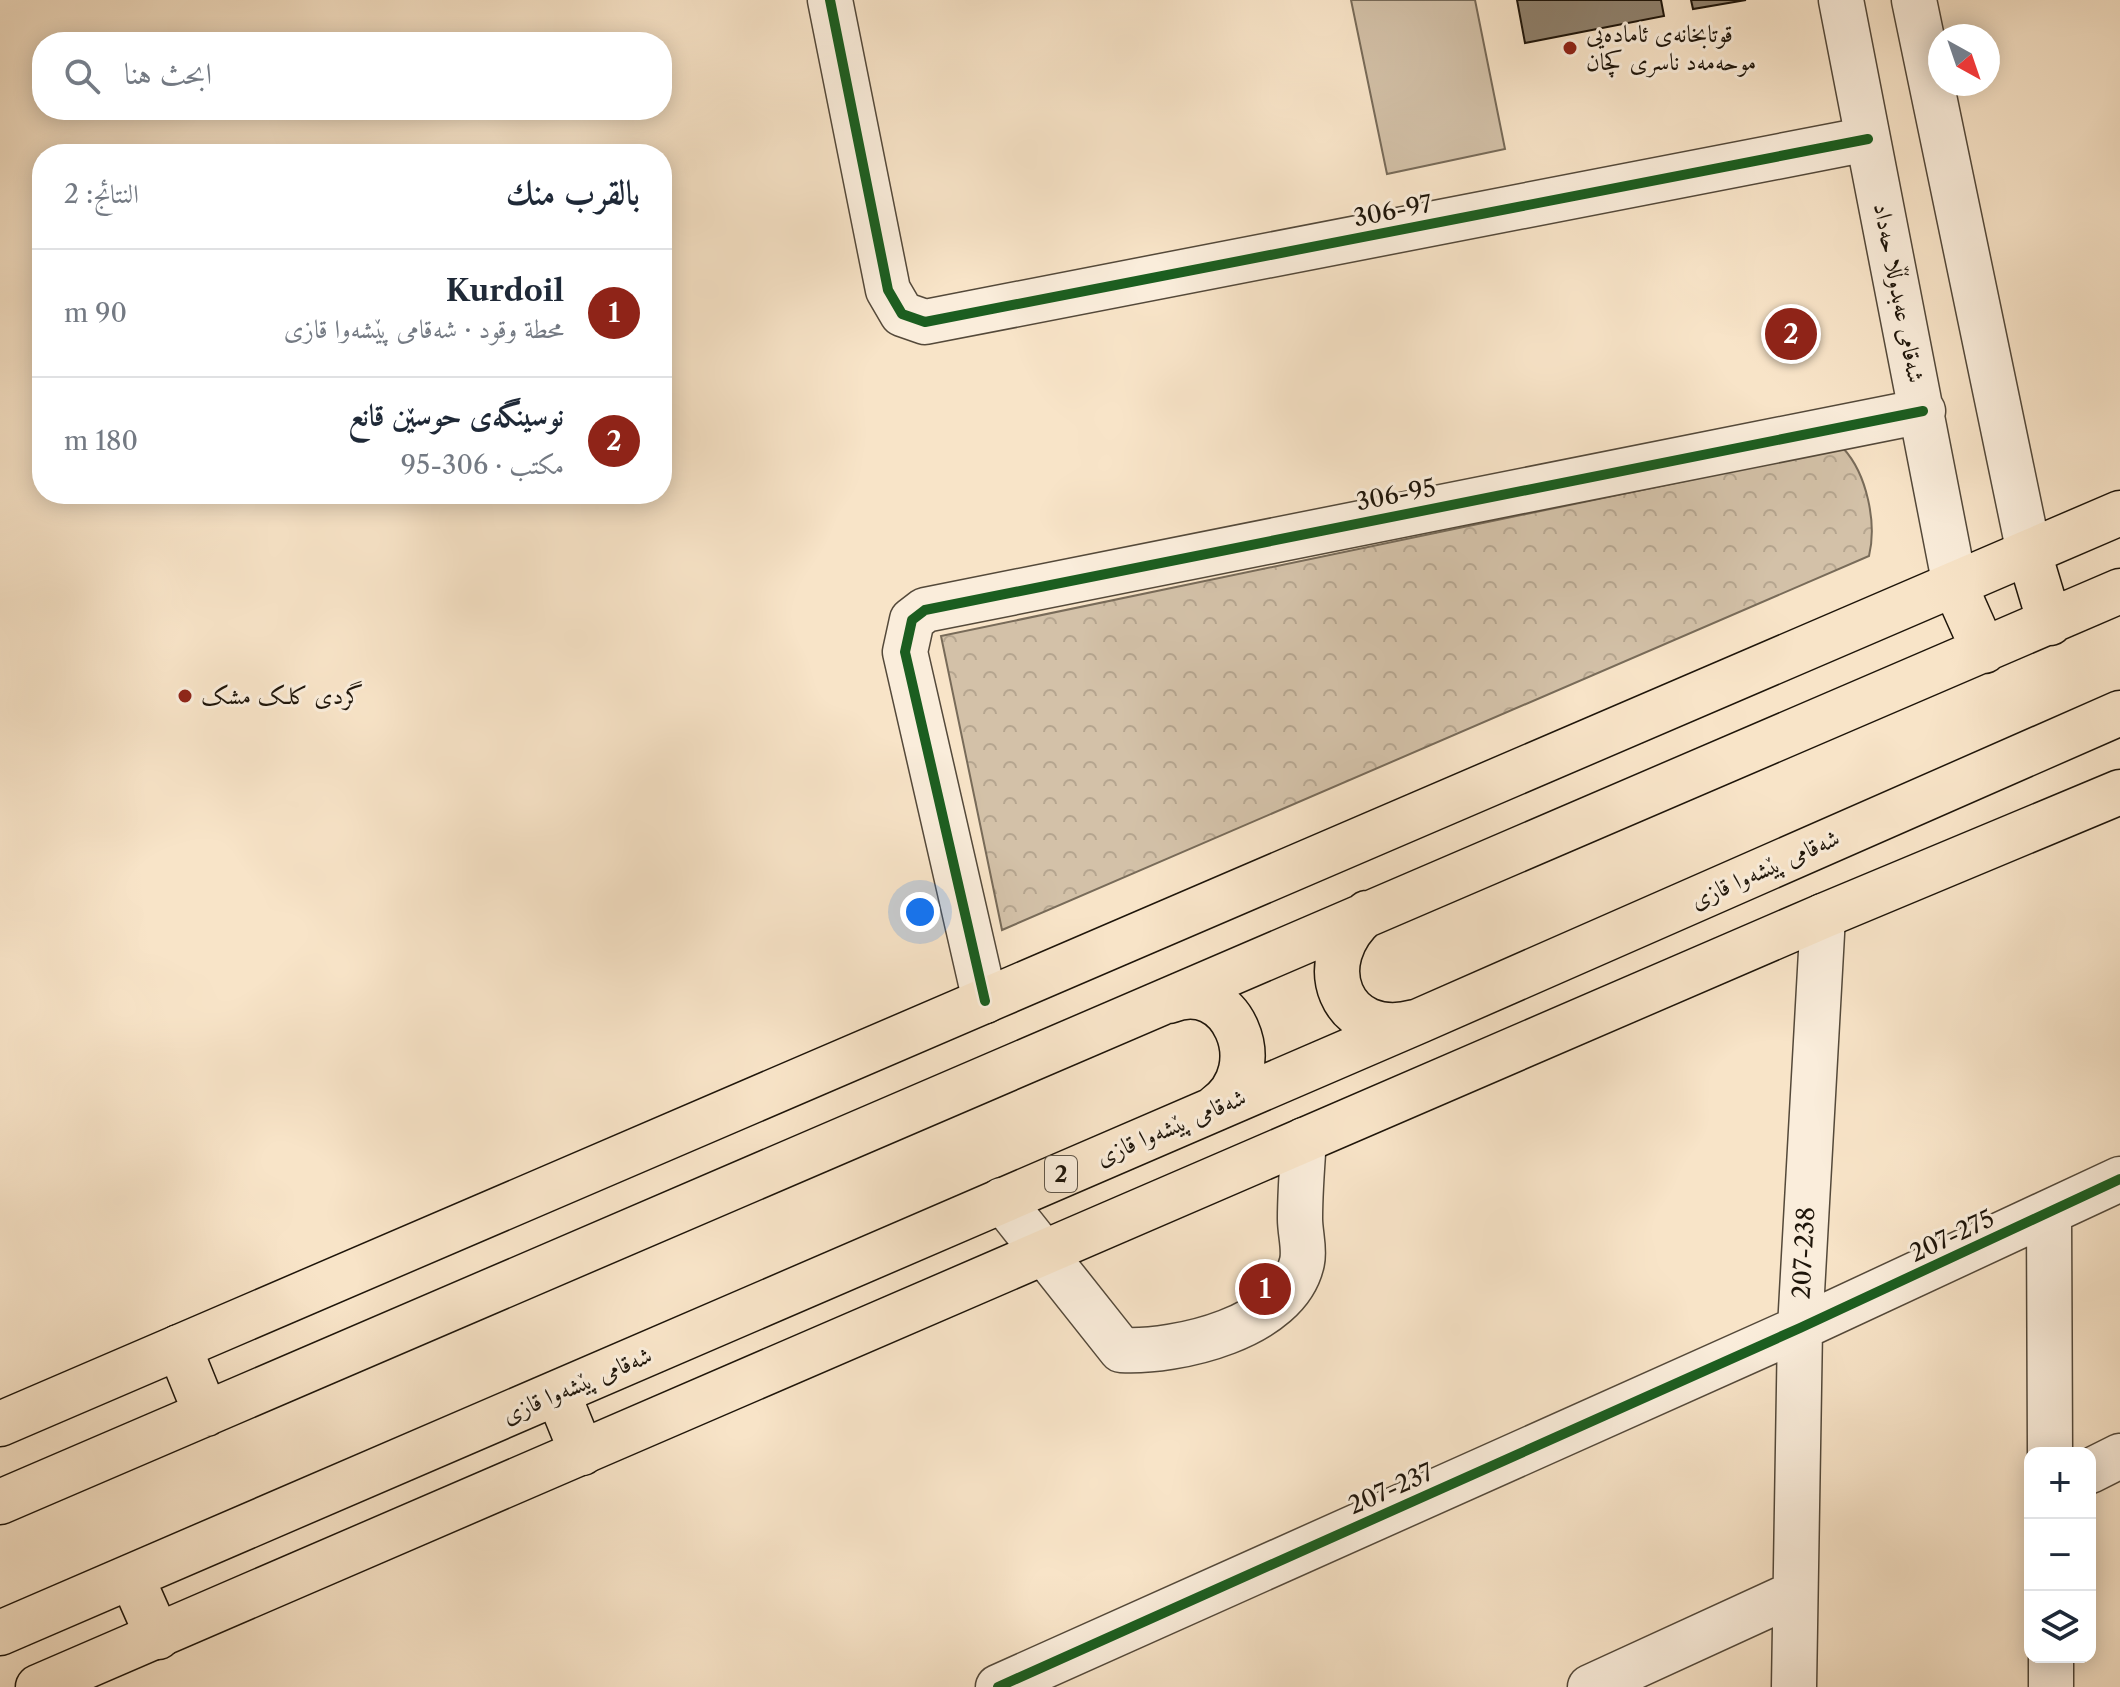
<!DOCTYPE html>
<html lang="ar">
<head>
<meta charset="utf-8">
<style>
  :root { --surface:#fff; --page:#f6f6f7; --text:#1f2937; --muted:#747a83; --line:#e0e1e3; --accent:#8f2418 }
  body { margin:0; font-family:"Libre Caslon Text",Amiri,serif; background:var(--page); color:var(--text); direction:rtl }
  .controls { position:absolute; right:24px; bottom:24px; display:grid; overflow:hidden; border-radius:16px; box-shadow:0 4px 20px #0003 }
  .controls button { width:72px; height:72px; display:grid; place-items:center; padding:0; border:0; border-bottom:2px solid var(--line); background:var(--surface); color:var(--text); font:40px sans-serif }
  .compass { position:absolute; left:1928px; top:24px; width:72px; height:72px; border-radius:50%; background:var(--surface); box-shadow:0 4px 20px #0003; rotate:140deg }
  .you { position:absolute; left:920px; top:912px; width:28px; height:28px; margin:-20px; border:6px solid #fff; border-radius:50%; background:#1a73e8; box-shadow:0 0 0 12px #1a73e833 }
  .badge { display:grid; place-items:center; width:52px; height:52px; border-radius:50%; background:var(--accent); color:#fff; font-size:26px; font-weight:700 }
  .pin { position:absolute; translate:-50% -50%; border:4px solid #fff; box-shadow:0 2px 8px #0006 }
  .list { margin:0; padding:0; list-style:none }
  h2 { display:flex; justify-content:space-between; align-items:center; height:104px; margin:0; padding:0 32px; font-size:34px }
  h2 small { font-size:26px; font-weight:400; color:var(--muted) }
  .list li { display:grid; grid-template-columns:52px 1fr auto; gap:24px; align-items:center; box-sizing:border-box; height:128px; padding:0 32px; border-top:2px solid var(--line) }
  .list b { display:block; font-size:30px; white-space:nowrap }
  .list p { margin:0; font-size:26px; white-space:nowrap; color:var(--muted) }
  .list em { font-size:26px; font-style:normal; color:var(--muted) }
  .icon { flex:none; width:44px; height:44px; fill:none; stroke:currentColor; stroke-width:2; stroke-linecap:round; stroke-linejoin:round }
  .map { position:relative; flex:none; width:2120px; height:1687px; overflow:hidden; direction:ltr }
  .search { position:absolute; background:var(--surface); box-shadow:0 4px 20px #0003; left:32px; top:32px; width:640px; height:88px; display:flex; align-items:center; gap:20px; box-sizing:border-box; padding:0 28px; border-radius:32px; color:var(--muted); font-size:30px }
  .panel { position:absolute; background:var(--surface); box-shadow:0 4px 20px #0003; left:32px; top:144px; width:640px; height:360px; border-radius:32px; direction:rtl }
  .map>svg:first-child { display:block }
  .grass { fill:#d3c1a8; stroke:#786b59; stroke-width:2 }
  .forest { fill:url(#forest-crowns); stroke:#786b59; stroke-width:2 }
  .building { fill:#8f816d; stroke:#1e150a; stroke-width:2 }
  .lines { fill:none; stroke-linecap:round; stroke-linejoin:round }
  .minor-casing { stroke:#54493a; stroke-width:47 }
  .major-casing { stroke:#1e150a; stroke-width:47 }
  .highway-casing { stroke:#1e150a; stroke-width:47 }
  .minor { stroke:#faeddb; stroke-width:44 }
  .major { stroke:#f8e4c8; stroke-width:44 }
  .highway { stroke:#f8e4c8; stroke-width:44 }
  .cycleway-casing { stroke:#faeddb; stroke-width:15 }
  .cycleway { stroke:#1b5e20; stroke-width:10 }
  .poi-dot { fill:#8f2418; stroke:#faeddb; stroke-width:3 }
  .labels { text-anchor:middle; stroke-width:6; stroke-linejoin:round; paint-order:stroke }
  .shield { fill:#faeddb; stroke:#605649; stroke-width:2 }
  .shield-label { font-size:22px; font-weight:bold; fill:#1e150a }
  .poi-label { font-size:24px; fill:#1e150a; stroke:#faeddb; text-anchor:start }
  .street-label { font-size:24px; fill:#1e150a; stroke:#faeddb }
</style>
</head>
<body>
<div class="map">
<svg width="2120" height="1687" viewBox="0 0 2120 1687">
  <defs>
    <pattern id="forest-crowns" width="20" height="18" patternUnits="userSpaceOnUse" patternTransform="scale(2)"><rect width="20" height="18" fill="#d3c1a8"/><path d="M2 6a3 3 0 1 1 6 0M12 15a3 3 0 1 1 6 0" fill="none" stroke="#b5a58f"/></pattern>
  </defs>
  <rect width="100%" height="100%" fill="#f8e4c8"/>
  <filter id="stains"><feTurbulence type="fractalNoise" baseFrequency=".0025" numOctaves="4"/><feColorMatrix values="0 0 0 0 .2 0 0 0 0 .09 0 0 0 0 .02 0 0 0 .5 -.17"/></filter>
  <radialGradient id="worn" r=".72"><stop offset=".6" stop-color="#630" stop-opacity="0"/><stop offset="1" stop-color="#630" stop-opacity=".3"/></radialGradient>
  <path class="grass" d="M 1351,0 L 1475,0 L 1505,149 L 1387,174 Z"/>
  <path class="forest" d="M 1843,448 C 1867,474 1877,523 1869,556 L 1002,930 L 941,636 Z"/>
  <path class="building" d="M 1517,0 L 1661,0 L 1664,16 L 1525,43 Z
    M 1517,0 L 1661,0 L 1664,16 L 1525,43 Z
    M 1691,0 L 1746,0 L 1693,9 Z"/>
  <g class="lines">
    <defs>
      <path id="minor" d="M 830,0 L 888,290 L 902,314 L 925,322 L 1868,139
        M 1841,0 L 1955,586
        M 1914,0 L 2029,553
        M 985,1001 L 905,652 L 912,620 L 925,610 L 1923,411
        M 1002,1200 L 1121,1350 C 1176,1353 1288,1328 1302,1262 C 1305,1249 1300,1233 1300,1219 C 1300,1193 1302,1166 1304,1140
        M 2049,1214 L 2050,1453
        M 2090,1471 L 2120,1456
        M 2051,1657 L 2051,1687
        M 998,1687 L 1800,1328 L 2120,1179
        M 1590,1687 L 1795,1593
        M 1794,1687 L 1800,1328 L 1823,916"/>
      <path id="major" d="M 0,1424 L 2120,513
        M 38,1687 L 1823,916 L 2120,792"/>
      <path id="highway" d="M 2029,553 L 2050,623
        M 1955,586 L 1984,651
        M 1367,913 C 1309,962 1341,1042 1415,1022
        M 1169,1001 C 1231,975 1272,1067 1216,1107
        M 179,1347 L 206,1414
        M 558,1394 L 582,1453
        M 0,1502 L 2120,591
        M 132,1578 L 158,1637
        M 0,1633 L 1419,1021 L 2120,713"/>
    </defs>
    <use href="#minor" class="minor-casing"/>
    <use href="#major" class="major-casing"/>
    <use href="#highway" class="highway-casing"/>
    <use href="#minor" class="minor"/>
    <use href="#major" class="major"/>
    <use href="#highway" class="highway"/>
    <defs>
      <path id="cycleway" d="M 830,0 L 888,290 L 902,314 L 925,322 L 1868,139
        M 985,1001 L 905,652 L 912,620 L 925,610 L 1923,411
        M 998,1687 L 1800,1328 L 2120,1179"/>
    </defs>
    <use href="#cycleway" class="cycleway-casing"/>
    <use href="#cycleway" class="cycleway"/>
  </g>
  <g class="poi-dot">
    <circle cx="1570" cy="48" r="8"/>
    <circle cx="185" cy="696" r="8"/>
  </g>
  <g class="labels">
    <rect class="shield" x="1045" y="1156" width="32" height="36" rx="6"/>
    <g class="shield-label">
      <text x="1061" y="1182">2</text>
    </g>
    <g class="poi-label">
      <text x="1586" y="42">قوتابخانەی ئامادەیی<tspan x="1586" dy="28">موحەمەد ناسری کچان</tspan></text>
      <text x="201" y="704">گردی کلک مشک</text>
    </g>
    <g class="street-label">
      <text transform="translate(1393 211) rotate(-11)" y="8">306-97</text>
      <text transform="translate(1899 293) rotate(79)" y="8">شەقامی عەبدوڵڵا حەداد</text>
      <text transform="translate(1396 495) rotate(-11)" y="8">306-95</text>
      <text transform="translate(1765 869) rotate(-24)" y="8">شەقامی پێشەوا قازی</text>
      <text transform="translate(1171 1127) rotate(-23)" y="8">شەقامی پێشەوا قازی</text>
      <text transform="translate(1952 1236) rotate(-25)" y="8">207-275</text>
      <text transform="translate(1804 1253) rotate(-87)" y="8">207-238</text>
      <text transform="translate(577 1385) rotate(-23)" y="8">شەقامی پێشەوا قازی</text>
      <text transform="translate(1391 1489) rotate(-24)" y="8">207-237</text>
    </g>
  </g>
  <rect width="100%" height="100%" filter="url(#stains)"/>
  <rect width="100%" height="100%" fill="url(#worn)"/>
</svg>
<div class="controls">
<button>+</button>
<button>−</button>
<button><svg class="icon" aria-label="layers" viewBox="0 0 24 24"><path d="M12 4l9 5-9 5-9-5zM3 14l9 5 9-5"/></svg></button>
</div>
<svg class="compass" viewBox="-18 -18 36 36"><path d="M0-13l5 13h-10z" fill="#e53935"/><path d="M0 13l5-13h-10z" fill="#747a83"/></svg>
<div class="you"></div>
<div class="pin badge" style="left:1265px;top:1289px">1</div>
<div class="pin badge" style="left:1791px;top:334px">2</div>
<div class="search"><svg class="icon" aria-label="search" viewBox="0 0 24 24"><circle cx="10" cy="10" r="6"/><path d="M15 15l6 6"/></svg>ابحث هنا</div>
<section class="panel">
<h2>بالقرب منك<small>النتائج: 2</small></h2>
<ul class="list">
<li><span class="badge">1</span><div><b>Kurdoil</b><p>محطة وقود · شەقامی پێشەوا قازی</p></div><em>90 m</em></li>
<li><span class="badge">2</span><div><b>نوسینگەی حوسێن قانع</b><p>مكتب · 306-95</p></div><em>180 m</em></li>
</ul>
</section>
</div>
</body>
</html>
